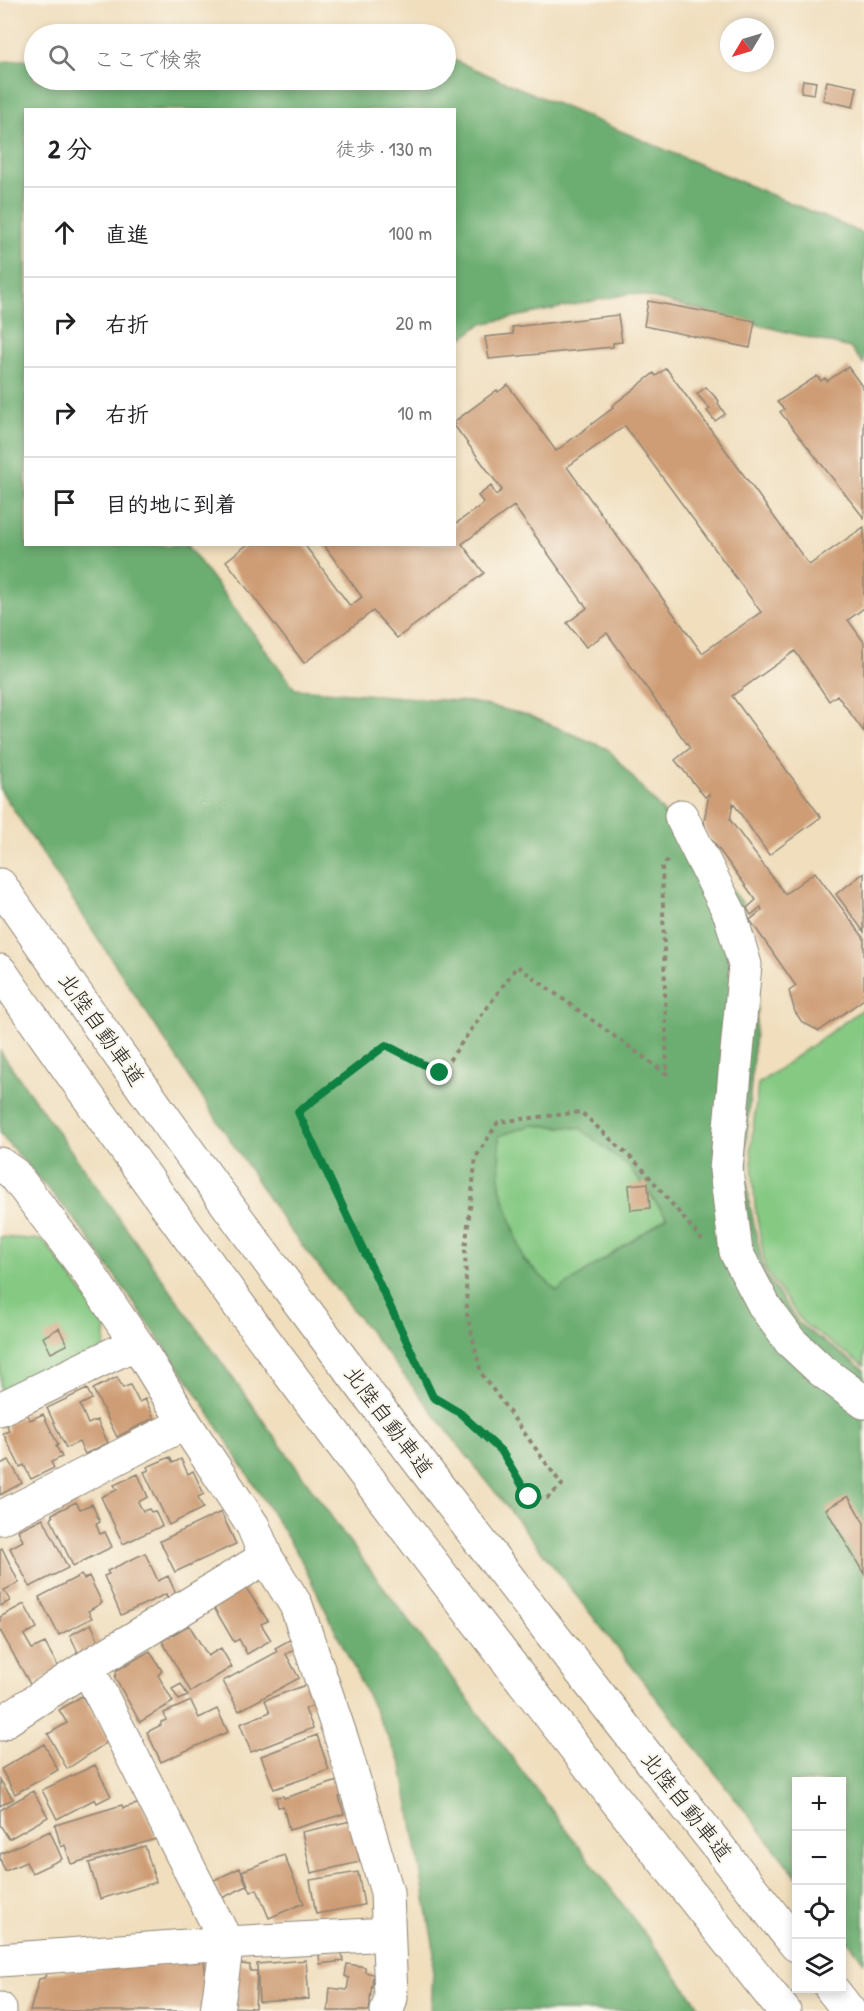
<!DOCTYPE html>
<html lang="ja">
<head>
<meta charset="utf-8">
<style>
  :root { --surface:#fff; --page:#f6f6f6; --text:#202124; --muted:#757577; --line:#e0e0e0 }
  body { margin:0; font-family:"Patrick Hand","Klee One",sans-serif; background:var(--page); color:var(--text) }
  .controls { position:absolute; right:18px; bottom:18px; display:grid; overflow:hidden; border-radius:0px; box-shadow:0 3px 9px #0003 }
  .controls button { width:54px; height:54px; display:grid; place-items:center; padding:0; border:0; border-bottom:2px solid var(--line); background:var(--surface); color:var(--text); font:30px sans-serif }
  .compass { position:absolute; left:720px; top:18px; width:54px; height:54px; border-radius:50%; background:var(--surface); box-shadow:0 3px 9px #0003; rotate:232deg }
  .stop { position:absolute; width:18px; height:18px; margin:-14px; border:4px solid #0b8043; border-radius:50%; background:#fff }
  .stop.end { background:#0b8043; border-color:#fff; box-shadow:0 2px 6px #0008 }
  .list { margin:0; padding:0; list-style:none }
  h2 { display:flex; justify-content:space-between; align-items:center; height:78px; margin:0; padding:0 24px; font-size:26px }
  h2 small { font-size:20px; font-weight:400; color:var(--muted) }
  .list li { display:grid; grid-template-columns:39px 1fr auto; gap:18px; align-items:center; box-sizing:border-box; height:90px; padding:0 24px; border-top:2px solid var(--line) }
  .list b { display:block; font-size:22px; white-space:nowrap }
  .list em { font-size:20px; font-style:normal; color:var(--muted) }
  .icon { flex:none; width:33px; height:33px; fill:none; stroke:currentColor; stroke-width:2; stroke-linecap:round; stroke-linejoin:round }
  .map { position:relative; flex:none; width:864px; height:2011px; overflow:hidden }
  .search { position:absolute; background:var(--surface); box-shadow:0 3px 9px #0003; left:24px; top:24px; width:432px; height:66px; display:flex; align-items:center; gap:15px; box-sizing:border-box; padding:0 21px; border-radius:33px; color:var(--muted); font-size:22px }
  .panel { position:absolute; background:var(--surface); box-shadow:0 3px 9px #0003; left:24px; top:108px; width:432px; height:438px; border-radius:0px }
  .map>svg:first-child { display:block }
  .green { fill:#85c983; stroke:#587a57; stroke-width:1.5 }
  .forest { fill:#6cad71; stroke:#4c6c4e; stroke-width:1.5; fill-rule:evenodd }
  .building { fill:#ce9c74; fill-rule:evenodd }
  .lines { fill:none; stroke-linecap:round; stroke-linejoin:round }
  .street-casing { stroke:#8e8474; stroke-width:35 }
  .highway-casing { stroke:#8e8474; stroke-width:35 }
  .path { stroke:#8e8474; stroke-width:4; stroke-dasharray:4.5 4.5; stroke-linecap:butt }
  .street { stroke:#fff; stroke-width:33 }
  .highway { stroke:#fff; stroke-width:33 }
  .route { stroke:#0b8043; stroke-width:8 }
  .labels { text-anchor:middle; stroke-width:4.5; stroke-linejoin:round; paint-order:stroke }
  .street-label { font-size:22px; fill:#2b2b2b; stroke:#fbf7ec }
</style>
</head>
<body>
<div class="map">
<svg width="864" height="2011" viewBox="0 0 864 2011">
  <rect width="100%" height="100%" fill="#fbf7ec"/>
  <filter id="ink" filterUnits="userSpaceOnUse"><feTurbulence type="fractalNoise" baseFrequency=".0167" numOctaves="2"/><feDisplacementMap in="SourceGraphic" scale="12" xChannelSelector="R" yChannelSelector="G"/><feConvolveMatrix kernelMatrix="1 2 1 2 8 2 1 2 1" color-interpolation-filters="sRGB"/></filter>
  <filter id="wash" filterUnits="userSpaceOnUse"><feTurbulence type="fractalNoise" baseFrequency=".008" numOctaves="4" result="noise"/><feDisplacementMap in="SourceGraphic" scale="24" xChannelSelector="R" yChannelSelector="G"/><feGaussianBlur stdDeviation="1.35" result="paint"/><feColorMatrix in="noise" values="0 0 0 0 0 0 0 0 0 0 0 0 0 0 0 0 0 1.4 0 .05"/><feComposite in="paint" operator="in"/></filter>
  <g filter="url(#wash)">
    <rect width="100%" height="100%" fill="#f0debd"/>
    <path class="green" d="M 864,1008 L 864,1366 L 803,1323 L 766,1271 L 755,1206 L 751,1147 L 758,1084 Z
      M 532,1125 L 581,1128 L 631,1169 L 667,1217 L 557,1292 L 524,1261 L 500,1187 L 498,1136 Z
      M 0,1237 L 43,1240 L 106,1324 L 104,1351 L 0,1399 Z"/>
    <path class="forest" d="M 446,57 L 864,234 L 864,364 L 850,348 L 632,293 L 481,324 L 455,344 L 454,110 L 26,110 L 26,544 L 189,545 L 188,546 L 295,689 L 471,702 L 528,715 L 608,749 L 742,902 L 759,983 L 746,1147 L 749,1201 L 764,1273 L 799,1324 L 864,1370 L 864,1962 L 842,1933 L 842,1782 L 796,1782 L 796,1876 L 286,1225 L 0,789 L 0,62 L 34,59 L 34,80 L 446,80 ZM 532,1125 L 580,1128 L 631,1169 L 667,1217 L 557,1291 L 524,1260 L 500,1187 L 499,1136 Z
      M 0,1051 L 348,1540 L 703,2011 L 431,2011 L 434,1949 L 402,1766 L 299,1556 L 191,1384 L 77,1222 L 0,1134 Z"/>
    <g id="blocks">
      <path class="building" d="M 803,80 L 816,82 L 814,94 L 801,92 Z
        M 827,81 L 857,87 L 853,107 L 823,100 Z
        M 648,301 L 755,321 L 750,348 L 644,326 Z
        M 618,315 L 622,342 L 613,343 L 613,347 L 489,359 L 485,337 L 513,334 L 512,327 Z
        M 848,367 L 864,389 L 864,518 L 780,412 L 784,409 L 777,402 L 817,376 L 821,381 L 825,378 L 827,381 Z
        M 666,368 L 809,565 L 864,527 L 864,608 L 848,620 L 864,642 L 864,732 L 837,695 L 829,701 L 795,651 L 732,696 L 821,817 L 769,855 L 733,803 L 730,820 L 785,894 L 815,872 L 864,938 L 864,999 L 819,1031 L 802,1022 L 795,1012 L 789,991 L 796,986 L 750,920 L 762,910 L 761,907 L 751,915 L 747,908 L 756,900 L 706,832 L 704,821 L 709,794 L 705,797 L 675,760 L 690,748 L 607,633 L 586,647 L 567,623 L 587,608 L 514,506 L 462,544 L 484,573 L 470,584 L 397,638 L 373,611 L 304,663 L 226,561 L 248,544 L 304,544 L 350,606 L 362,597 L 323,544 L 454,544 L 454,525 L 484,503 L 478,496 L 491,486 L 496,495 L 502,490 L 454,425 L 454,422 L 497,390 L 498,392 L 508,385 L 556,451 L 613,408 L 612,406 L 654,373 L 656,376 ZM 625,426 L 761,612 L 702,653 L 567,467 Z
        M 706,387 L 719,401 L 718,403 L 725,414 L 715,421 L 707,411 L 710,409 L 697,394 Z
        M 864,873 L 864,932 L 836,894 Z
        M 648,1183 L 650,1208 L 631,1210 L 629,1185 Z
        M 59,1328 L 67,1345 L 51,1353 L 43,1337 Z
        M 117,1377 L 123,1388 L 130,1385 L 139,1402 L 145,1399 L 154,1418 L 117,1437 L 93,1389 Z
        M 87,1389 L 92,1399 L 80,1405 L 88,1424 L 97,1420 L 108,1443 L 85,1454 L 79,1442 L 66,1448 L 47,1408 Z
        M 27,1413 L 30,1420 L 43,1414 L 58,1445 L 56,1446 L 62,1457 L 51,1462 L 54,1468 L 31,1479 L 24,1465 L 20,1467 L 3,1433 L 9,1431 L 7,1425 Z
        M 170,1457 L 173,1463 L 181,1459 L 188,1474 L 193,1471 L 204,1494 L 198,1497 L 203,1508 L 169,1525 L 144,1472 L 149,1470 L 147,1467 Z
        M 9,1460 L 22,1483 L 0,1495 L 0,1464 Z
        M 138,1474 L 148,1497 L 138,1502 L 143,1511 L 149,1509 L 151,1512 L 155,1511 L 162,1526 L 123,1544 L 101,1497 L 117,1490 L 114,1485 Z
        M 848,1496 L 864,1523 L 864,1574 L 826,1509 Z
        M 76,1502 L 80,1509 L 92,1504 L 100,1522 L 96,1524 L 100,1534 L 105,1532 L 112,1547 L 73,1566 L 51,1519 L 53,1517 L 52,1514 Z
        M 221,1512 L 236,1544 L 175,1572 L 160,1541 Z
        M 43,1518 L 68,1568 L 30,1587 L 10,1548 L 23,1541 L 18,1530 Z
        M 2,1548 L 19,1583 L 4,1590 L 10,1601 L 0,1606 L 0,1549 Z
        M 145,1553 L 158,1581 L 168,1576 L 176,1594 L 168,1598 L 166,1594 L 121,1615 L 104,1576 L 109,1574 L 107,1571 Z
        M 81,1575 L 84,1579 L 89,1576 L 102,1603 L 88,1611 L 92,1618 L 59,1635 L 39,1597 Z
        M 246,1588 L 268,1621 L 261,1624 L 271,1640 L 247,1654 L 239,1639 L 234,1642 L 213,1606 Z
        M 24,1604 L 37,1628 L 24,1635 L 32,1649 L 45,1643 L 59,1668 L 31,1686 L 0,1630 L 0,1617 Z
        M 91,1624 L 100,1643 L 80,1657 L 70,1635 Z
        M 189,1625 L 208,1656 L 221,1648 L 232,1667 L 191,1692 L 162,1641 Z
        M 293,1638 L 298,1648 L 286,1654 L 299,1678 L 239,1711 L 223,1681 L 277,1652 L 275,1648 Z
        M 150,1651 L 162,1671 L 158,1675 L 173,1702 L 140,1722 L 115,1678 L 117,1670 Z
        M 311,1683 L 318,1704 L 305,1709 L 313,1728 L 251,1752 L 240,1724 L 270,1712 L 265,1700 Z
        M 181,1684 L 188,1696 L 179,1700 L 172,1689 Z
        M 82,1696 L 109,1741 L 67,1769 L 48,1734 L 67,1723 L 59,1710 Z
        M 191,1701 L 199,1718 L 217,1709 L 228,1732 L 161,1762 L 147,1732 L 161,1725 L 161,1722 L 166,1720 L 164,1713 Z
        M 317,1735 L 329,1770 L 274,1789 L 261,1756 Z
        M 44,1744 L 58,1770 L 15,1794 L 1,1769 Z
        M 95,1765 L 111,1796 L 97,1803 L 95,1799 L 57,1819 L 42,1790 Z
        M 0,1780 L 13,1799 L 0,1806 Z
        M 338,1781 L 343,1796 L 339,1797 L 344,1814 L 289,1830 L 283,1806 L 278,1807 L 276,1797 L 283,1796 L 284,1798 Z
        M 33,1791 L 48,1817 L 9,1839 L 0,1825 L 0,1810 Z
        M 141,1803 L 156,1839 L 71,1864 L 65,1845 L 61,1847 L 55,1825 L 122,1805 L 123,1808 Z
        M 351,1821 L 360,1862 L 311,1873 L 302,1832 Z
        M 50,1831 L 62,1859 L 32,1873 L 26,1862 L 5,1871 L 0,1859 L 0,1854 Z
        M 145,1846 L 156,1882 L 100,1899 L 89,1863 Z
        M 284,1855 L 304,1903 L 269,1918 L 257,1889 L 251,1892 L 242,1871 Z
        M 240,1868 L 247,1886 L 222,1898 L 214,1880 Z
        M 358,1872 L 364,1905 L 316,1914 L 310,1880 Z
        M 342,1952 L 343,1961 L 320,1964 L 319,1954 Z
        M 306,1960 L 309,1999 L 259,2002 L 257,1964 Z
        M 204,1961 L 208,1993 L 202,1998 L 203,2011 L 30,2011 L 39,1979 L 44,1978 L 47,1973 Z
        M 240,1964 L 250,1965 L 250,1971 L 257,1971 L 255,2008 L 231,2007 Z
        M 347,1964 L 365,1967 L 365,1972 L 373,1974 L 369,2011 L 328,2011 L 330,1988 L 347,1990 L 349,1978 L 345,1976 Z"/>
    </g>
  </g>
  <g filter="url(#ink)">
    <use href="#blocks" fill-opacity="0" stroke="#8e8474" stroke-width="1.5"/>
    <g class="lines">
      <defs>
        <path id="street" d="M 681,816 L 730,914 L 745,965 L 726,1170 L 736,1252 L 765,1307 L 790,1341 L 821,1370 L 864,1402
          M 0,1164 L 14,1174 L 86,1269 L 136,1343 L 185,1423 L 253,1526 L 266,1557 L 296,1605 L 342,1740 L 387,1892 L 391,1998 L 387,2011
          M 0,1409 L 136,1343
          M 0,1518 L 185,1423
          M 87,1667 L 227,1943 L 217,2011
          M 0,1724 L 87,1667 L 266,1557
          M 0,1960 L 227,1943 L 388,1934
          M 0,2009 L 0,2011"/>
        <path id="highway" d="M 0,885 C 91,1016 184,1147 279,1275 C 447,1502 621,1724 796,1945
          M 0,971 C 247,1328 512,1673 784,2011
          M 831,1988 L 849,2011"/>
      </defs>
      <use href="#street" class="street-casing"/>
      <use href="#highway" class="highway-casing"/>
      <path class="path" d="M 668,860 L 662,866 L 667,1074 L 517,966 L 440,1073 L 386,1045 L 298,1111 L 433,1397 L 460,1413 L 502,1452 L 529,1497 L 547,1498 L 562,1485 L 481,1373 L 467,1314 L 465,1250 L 476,1157 L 498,1122 L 581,1112 L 642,1168 L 702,1240"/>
      <use href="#street" class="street"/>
      <use href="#highway" class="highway"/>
    </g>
  </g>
  <g class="lines" filter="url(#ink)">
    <path class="route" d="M 440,1073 L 386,1045 L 298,1112 L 433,1397 L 460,1413 L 502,1452 L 529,1497"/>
  </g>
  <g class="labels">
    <g class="street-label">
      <text transform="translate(102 1029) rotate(55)" y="8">北陸自動車道</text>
      <text transform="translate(389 1421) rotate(53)" y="8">北陸自動車道</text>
      <text transform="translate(687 1806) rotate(52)" y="8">北陸自動車道</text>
    </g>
  </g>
</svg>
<div class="controls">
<button>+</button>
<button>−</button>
<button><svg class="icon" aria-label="locate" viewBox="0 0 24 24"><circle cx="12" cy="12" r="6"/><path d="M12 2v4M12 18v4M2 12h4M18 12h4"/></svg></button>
<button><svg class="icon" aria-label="layers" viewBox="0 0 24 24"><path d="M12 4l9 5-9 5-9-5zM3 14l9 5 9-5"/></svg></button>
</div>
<svg class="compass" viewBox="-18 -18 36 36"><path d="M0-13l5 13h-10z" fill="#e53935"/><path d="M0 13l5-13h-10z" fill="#757577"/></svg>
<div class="stop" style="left:529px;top:1497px"></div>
<div class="stop end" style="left:440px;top:1073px"></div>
<div class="search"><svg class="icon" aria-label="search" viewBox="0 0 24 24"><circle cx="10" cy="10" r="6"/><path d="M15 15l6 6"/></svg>ここで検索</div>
<section class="panel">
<h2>2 分<small>徒歩 · 130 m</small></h2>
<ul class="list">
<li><svg class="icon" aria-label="ahead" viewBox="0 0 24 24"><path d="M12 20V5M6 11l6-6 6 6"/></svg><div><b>直進</b></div><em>100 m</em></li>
<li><svg class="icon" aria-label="right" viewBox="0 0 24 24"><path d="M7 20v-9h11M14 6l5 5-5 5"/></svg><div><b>右折</b></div><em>20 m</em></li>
<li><svg class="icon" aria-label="right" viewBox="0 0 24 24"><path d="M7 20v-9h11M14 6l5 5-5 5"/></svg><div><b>右折</b></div><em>10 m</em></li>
<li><svg class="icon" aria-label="arrive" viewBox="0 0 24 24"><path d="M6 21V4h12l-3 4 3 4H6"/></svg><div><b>目的地に到着</b></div></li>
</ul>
</section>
</div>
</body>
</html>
